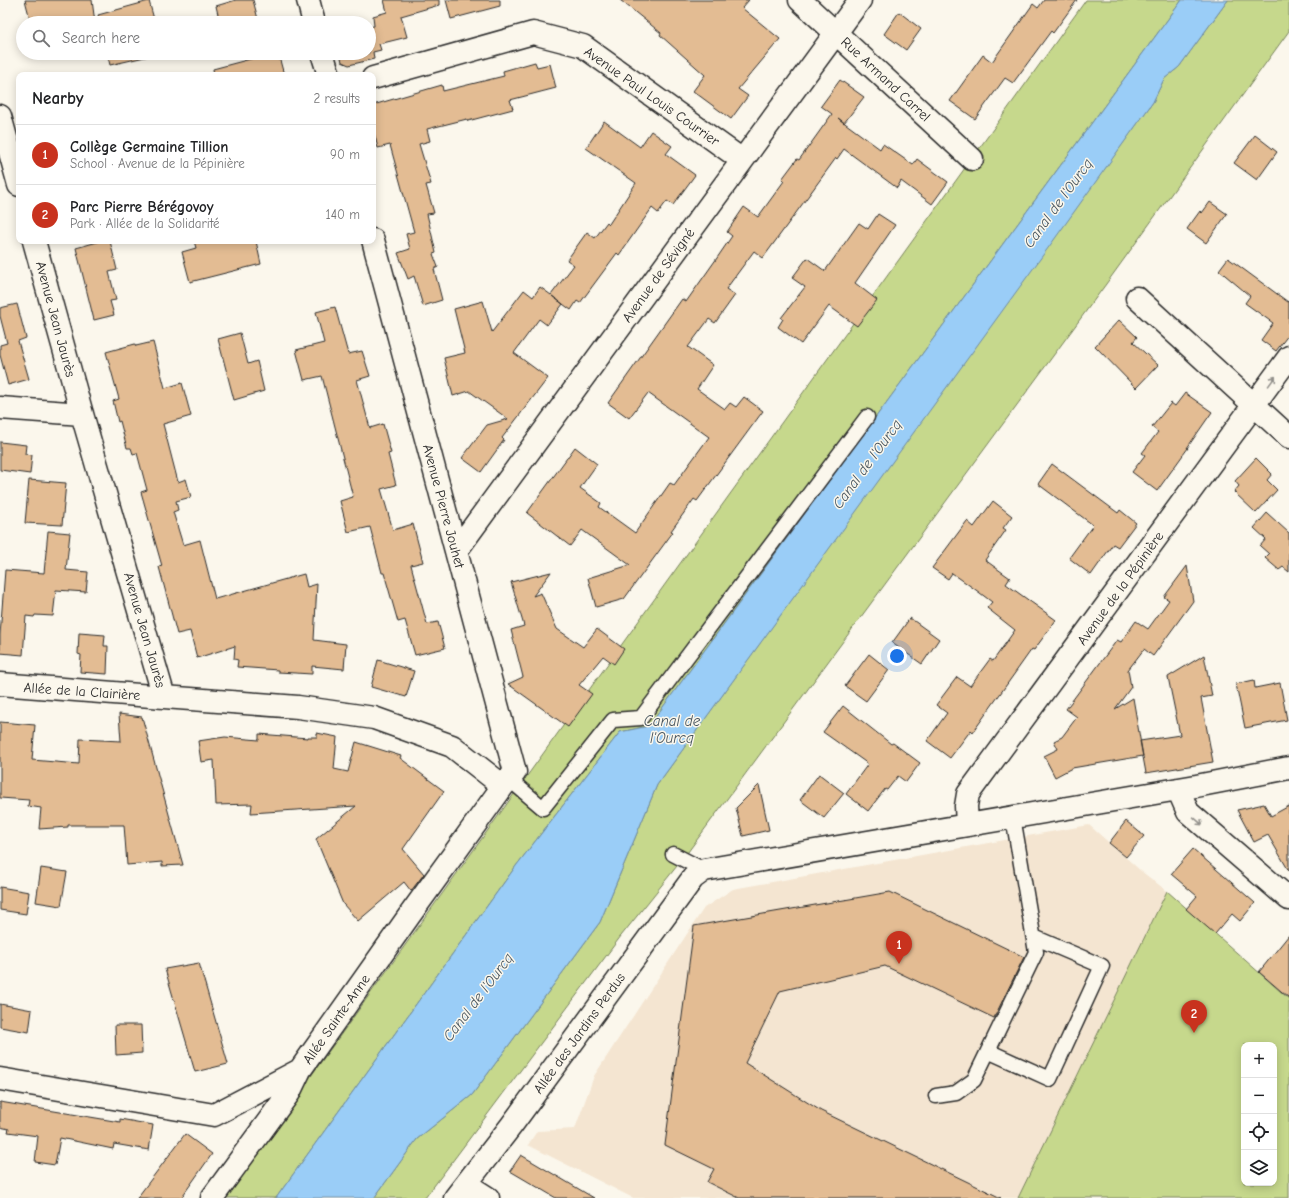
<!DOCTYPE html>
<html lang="en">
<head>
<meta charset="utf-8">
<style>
  :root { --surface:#fff; --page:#f2f2f2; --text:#202124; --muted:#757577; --line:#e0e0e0; --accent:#c8321e }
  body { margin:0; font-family:"Comic Neue",sans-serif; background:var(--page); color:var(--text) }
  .controls { position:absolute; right:12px; bottom:12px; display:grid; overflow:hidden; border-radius:8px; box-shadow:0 2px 10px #0003 }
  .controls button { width:36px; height:36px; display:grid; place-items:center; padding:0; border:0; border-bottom:1px solid var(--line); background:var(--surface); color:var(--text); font:20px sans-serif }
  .you { position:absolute; left:897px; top:656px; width:14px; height:14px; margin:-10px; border:3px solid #fff; border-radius:50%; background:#1a73e8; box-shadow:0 0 0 6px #1a73e833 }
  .badge { display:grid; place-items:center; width:26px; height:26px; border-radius:50%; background:var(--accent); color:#fff; font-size:13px; font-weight:700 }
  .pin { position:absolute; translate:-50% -33px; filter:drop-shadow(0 1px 2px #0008) }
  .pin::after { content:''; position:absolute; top:21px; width:14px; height:12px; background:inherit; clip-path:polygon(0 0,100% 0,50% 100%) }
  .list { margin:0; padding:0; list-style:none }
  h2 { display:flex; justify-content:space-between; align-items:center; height:52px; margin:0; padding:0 16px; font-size:17px }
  h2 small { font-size:13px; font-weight:400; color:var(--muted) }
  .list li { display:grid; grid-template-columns:26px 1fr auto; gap:12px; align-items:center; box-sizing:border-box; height:60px; padding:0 16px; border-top:1px solid var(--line) }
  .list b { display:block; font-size:15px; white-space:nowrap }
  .list p { margin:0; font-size:13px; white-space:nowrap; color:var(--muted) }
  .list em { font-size:13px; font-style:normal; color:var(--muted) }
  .icon { flex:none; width:22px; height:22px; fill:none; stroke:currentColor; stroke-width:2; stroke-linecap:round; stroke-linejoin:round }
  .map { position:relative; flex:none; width:1289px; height:1198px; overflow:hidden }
  .search { position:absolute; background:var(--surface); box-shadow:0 2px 10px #0003; left:16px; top:16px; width:360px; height:44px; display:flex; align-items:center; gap:10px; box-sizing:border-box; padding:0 14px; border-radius:22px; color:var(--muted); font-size:15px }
  .panel { position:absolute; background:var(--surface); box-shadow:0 2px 10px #0003; left:16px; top:72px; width:360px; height:172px; border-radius:8px }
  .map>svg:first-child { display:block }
  .built { fill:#f4e5d1 }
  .green { fill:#c6d88c; stroke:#78825c; fill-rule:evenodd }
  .water { fill:#9acdf7; stroke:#6e8ca5 }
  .building { fill:#e3bc93; stroke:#2b2b2b }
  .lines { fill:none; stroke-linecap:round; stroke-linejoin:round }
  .lane-casing { stroke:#2b2b2b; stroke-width:17 }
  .street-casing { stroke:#2b2b2b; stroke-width:25 }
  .lane { stroke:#fbf7ec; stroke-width:14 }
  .street { stroke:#fbf7ec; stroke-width:22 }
  .oneway { stroke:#93918c }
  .labels { text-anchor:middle; stroke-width:3; stroke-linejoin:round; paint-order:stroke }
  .street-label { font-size:14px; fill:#2b2b2b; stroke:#fbf7ec }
  .water-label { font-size:15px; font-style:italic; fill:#47545e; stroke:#fbf7ec }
</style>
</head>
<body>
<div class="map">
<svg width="1289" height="1198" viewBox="0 0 1289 1198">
  <rect width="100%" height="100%" fill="#fbf7ec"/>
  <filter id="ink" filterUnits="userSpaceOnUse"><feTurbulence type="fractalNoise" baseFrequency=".025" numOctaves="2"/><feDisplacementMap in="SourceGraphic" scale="8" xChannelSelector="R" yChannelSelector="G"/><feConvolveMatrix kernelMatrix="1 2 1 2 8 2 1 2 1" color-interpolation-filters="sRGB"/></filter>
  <g filter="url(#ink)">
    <path class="built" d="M 1089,825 L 1141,871 L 1167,891 L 1018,1198 L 633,1198 L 528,1145 L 537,1131 L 575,1129 L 594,1076 L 704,908 L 733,889 Z"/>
    <path class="green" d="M 1086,0 L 1182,0 L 649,726 L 620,732 L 516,866 L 276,1198 L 223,1198 Z
      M 1228,0 L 1289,0 L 1289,31 L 1106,284 L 685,856 L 621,936 L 425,1198 L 374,1198 L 417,1139 L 472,1095 L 600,922 L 657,785 L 1153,102 L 1164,79 L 1179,67 Z
      M 1167,891 L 1289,999 L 1289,1198 L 1018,1198 ZM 1244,1045 L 1274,1045 L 1274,1183 L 1244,1183 Z"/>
    <path class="water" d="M 1182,0 L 1228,0 L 1179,67 L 1164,79 L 1153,102 L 1051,244 L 657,785 L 600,922 L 472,1095 L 417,1139 L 374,1198 L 276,1198 L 516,866 L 620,732 L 649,726 Z"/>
    <path class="building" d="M 25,0 L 92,0 L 95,23 L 31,23 Z
      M 236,0 L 253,0 L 259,23 L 220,23 L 216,6 Z
      M 384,0 L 439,0 L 439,5 L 401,16 L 407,37 L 379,44 L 381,50 L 373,52 L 374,59 L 349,65 L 342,62 L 340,53 L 369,53 L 369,27 L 374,26 L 373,16 L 387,12 Z
      M 446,0 L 500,0 L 500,6 L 451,19 Z
      M 620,0 L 749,0 L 742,8 L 780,39 L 738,89 L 748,96 L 731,119 L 693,91 L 705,75 L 660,35 L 661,33 Z
      M 1044,0 L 1077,0 L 1053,33 L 1051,31 L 1013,83 L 1005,78 L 975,119 L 950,101 L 983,55 L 992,62 L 1033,4 L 1038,8 Z
      M 149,1 L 155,23 L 100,23 L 98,15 Z
      M 899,12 L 921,29 L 906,50 L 884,34 Z
      M 107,53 L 162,53 L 110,65 Z
      M 273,53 L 278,53 L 284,75 L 214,75 L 213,69 Z
      M 535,62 L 537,67 L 550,64 L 556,88 L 510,100 L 513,109 L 468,121 L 467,119 L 427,129 L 430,141 L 419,144 L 431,184 L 426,185 L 434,213 L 427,214 L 436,253 L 433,254 L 438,267 L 434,269 L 442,300 L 423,306 L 414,276 L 408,279 L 398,253 L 410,249 L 406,234 L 414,232 L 390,145 L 378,148 L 373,129 L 373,105 L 442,85 L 443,91 L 504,76 L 503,71 Z
      M 840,80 L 864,97 L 844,123 L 838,118 L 880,149 L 883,144 L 913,165 L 917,159 L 948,182 L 932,204 L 901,181 L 897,188 L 844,149 L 837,159 L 836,158 L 763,258 L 754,251 L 726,289 L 735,295 L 715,323 L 709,319 L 688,347 L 713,365 L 697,389 L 725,409 L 730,403 L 736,407 L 744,397 L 763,411 L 697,501 L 694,499 L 671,531 L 673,532 L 624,599 L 596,607 L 588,578 L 630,565 L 582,530 L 570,546 L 527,513 L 575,447 L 597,464 L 580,488 L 601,503 L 599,507 L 635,533 L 670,483 L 674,485 L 709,437 L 648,393 L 629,418 L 608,403 L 682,299 L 686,302 L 717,258 L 732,236 L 727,232 L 744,207 L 758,217 L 784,181 L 782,179 L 797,159 L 799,160 L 832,114 L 821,106 Z
      M 604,121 L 640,147 L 651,131 L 672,146 L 666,154 L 695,175 L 673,205 L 667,201 L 658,213 L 652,208 L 619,255 L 617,253 L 580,303 L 577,301 L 571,310 L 552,296 L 563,304 L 547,325 L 539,319 L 514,353 L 548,378 L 502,438 L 504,440 L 481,472 L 462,458 L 487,425 L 508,419 L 469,391 L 453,396 L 444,358 L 465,353 L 454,309 L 483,301 L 492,332 L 524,290 L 533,297 L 540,287 L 551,295 L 574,265 L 567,260 L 587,232 L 595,238 L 607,222 L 609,224 L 636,183 L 586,148 Z
      M 1255,135 L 1277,152 L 1257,180 L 1234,163 Z
      M 1210,202 L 1227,214 L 1206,243 L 1187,229 L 1200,211 L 1202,213 Z
      M 878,214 L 895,225 L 855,283 L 877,300 L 857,326 L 829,306 L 801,344 L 778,327 L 783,319 L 781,318 L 805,287 L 792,278 L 807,258 L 825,271 L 859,223 L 868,229 Z
      M 101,241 L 110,241 L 117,270 L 109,272 L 116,300 L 110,301 L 114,315 L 94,320 L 76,248 Z
      M 194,241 L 256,241 L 261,264 L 190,282 L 182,252 L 196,248 Z
      M 1228,258 L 1288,302 L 1289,301 L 1289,334 L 1276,351 L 1261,340 L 1273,323 L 1245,303 L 1250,296 L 1219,270 Z
      M 17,304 L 26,338 L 18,341 L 29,379 L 8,385 L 0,355 L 0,345 L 7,343 L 0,316 L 0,308 Z
      M 335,307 L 348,354 L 362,351 L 370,376 L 357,380 L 370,428 L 383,424 L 391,453 L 388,454 L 396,485 L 381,489 L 393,530 L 413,524 L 423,562 L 411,565 L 427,624 L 438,622 L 445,648 L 415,655 L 405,620 L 398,622 L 384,573 L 382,573 L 370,527 L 348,532 L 340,501 L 353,497 L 322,376 L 304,380 L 296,350 L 324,343 L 316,312 Z
      M 1119,320 L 1137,337 L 1133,342 L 1158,365 L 1136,388 L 1095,346 Z
      M 240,333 L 248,364 L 257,361 L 264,391 L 234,400 L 218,339 Z
      M 153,342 L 165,388 L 182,383 L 191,416 L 163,424 L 178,482 L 186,479 L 191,497 L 176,501 L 178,510 L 173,512 L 183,545 L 200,540 L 215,599 L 304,574 L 307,587 L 317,584 L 314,640 L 346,644 L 344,669 L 312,666 L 312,674 L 278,672 L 278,670 L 237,667 L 238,660 L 234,659 L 235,646 L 197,658 L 190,631 L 177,634 L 159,567 L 162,566 L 141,492 L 147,490 L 137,453 L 133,454 L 131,448 L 127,448 L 120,421 L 118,422 L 113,401 L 119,399 L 106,352 L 135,344 L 136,346 Z
      M 1185,393 L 1212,412 L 1187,448 L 1188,448 L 1157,491 L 1132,472 L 1145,455 L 1142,453 L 1158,432 L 1152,427 L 1171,403 L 1175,406 Z
      M 0,442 L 26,445 L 25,454 L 32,455 L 30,474 L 0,470 Z
      M 1256,458 L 1272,474 L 1267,480 L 1277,490 L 1256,513 L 1234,492 L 1239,486 L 1235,481 Z
      M 1052,464 L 1118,513 L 1120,510 L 1136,523 L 1118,547 L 1113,544 L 1091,575 L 1069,558 L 1093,525 L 1038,484 Z
      M 29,480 L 66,483 L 62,525 L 25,523 Z
      M 993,501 L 1012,516 L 1003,528 L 1006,530 L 985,560 L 1010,578 L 1006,584 L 1056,620 L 1034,650 L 1032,649 L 973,732 L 971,730 L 950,758 L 927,741 L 947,713 L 936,705 L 957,677 L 970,686 L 990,659 L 993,661 L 1015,630 L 987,608 L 992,602 L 976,590 L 952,573 L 948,579 L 932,568 L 967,521 L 974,527 Z
      M 1267,513 L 1289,533 L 1289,572 L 1283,567 L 1279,570 L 1265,558 L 1269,554 L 1260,546 L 1266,539 L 1254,528 Z
      M 48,531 L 70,533 L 66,570 L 88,572 L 86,592 L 56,590 L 53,616 L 35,615 L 34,617 L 26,616 L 23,655 L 0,653 L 0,635 L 5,570 L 44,573 Z
      M 1187,566 L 1193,601 L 1153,656 L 1144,649 L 1128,670 L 1131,687 L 1115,709 L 1133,698 L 1143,756 L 1072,768 L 1055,777 L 1044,756 L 1058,749 L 1054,741 L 1062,737 L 1077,717 L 1066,709 L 1117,640 L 1121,642 L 1136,621 L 1148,629 L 1169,600 L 1164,597 Z
      M 551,572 L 533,596 L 541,593 L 557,629 L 583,647 L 597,629 L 624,649 L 614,664 L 603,656 L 579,685 L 592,694 L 568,727 L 508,684 L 523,677 L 511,630 L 524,626 L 511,582 Z
      M 910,618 L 939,639 L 922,664 L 892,643 Z
      M 79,633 L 105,635 L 104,646 L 108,646 L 107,674 L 80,672 L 81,655 L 78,654 Z
      M 869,654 L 889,670 L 866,701 L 845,686 Z
      M 1204,655 L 1212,696 L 1201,698 L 1213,762 L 1146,773 L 1140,741 L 1180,735 L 1168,677 Z
      M 378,660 L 414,671 L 406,697 L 371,687 Z
      M 1254,680 L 1255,688 L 1280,683 L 1287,720 L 1245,728 L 1236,684 Z
      M 843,706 L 891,744 L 893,743 L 920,763 L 906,782 L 898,776 L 887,790 L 885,789 L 868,811 L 846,794 L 868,764 L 823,732 Z
      M 119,714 L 142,717 L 183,865 L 162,866 L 162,862 L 127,865 L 124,825 L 68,825 L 68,827 L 39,829 L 41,808 L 28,806 L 29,800 L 0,798 L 0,722 L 35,725 L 32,760 L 79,764 L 80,739 L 121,741 Z
      M 317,733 L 337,737 L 334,769 L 348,772 L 356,742 L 401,756 L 400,758 L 444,791 L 403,849 L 424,874 L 411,891 L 404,882 L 358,921 L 343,904 L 316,839 L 356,806 L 251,813 L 252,804 L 216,805 L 214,760 L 201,762 L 198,741 L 225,737 L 259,740 L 259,734 L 308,738 L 308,737 L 317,737 Z
      M 819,774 L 844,793 L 824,818 L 800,800 Z
      M 759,785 L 769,830 L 743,836 L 736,808 Z
      M 1264,804 L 1271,816 L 1289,806 L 1289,871 L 1268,835 L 1254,842 L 1237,810 Z
      M 1126,821 L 1144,836 L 1126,857 L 1109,843 Z
      M 1193,849 L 1255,903 L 1240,921 L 1232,914 L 1215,934 L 1186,909 L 1197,896 L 1171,874 Z
      M 41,868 L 67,872 L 61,906 L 36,902 Z
      M 0,887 L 29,892 L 26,914 L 0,910 Z
      M 890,892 L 1024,957 L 994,1018 L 885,966 L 780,991 L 745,1063 L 821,1111 L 1001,1198 L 739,1198 L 707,1182 L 714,1169 L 665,1145 L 694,926 Z
      M 1289,935 L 1289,998 L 1259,972 Z
      M 199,963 L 228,1064 L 195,1072 L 165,969 Z
      M 0,1004 L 32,1010 L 29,1032 L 0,1027 Z
      M 115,1025 L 141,1025 L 142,1053 L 116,1055 Z
      M 0,1102 L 120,1122 L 120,1119 L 153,1125 L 149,1150 L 114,1144 L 113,1149 L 60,1138 L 55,1165 L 35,1162 L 38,1136 L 8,1132 L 9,1129 L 0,1127 Z
      M 185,1134 L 212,1154 L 181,1198 L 137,1198 Z
      M 521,1155 L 594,1198 L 556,1198 L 510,1171 Z"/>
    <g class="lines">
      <defs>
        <path id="lane" d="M 509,779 L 543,808 L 613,720 L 641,718 L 867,417
          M 673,854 L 704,870
          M 988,1051 L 1050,1079 L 1102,966 L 1034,937
          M 936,1096 L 956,1093 L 974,1080 L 1036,952 L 1013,817"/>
        <path id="street" d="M 308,0 L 314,23
          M 800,0 L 972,159
          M 322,53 L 329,75
          M 373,78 L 533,33 L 583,46 L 742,160
          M 0,116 L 19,185
          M 34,241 L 82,414 L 164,697 L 298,707 L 374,718 L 452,746 L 503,786
          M 1137,298 L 1289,437
          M 0,408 L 82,414
          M 456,551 L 860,0
          M 0,684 L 164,697
          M 1178,789 L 1188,812 L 1289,899
          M 967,825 L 966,806 L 968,794 L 1289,357
          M 0,1079 L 214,1115 L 300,1070 L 409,916 L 503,786 L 515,772 L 373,240
          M 466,1184 L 488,1198
          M 212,1198 L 289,1093 L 300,1070
          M 455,1198 L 511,1126 L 693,878 L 704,870 L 1196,786 L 1289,768"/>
      </defs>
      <use href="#lane" class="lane-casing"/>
      <use href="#street" class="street-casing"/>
      <use href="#lane" class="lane"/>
      <use href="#street" class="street"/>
    </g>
    <defs><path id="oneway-shaft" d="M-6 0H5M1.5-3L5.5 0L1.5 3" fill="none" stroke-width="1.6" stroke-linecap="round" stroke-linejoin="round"/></defs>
    <g class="oneway">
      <use href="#oneway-shaft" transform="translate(1272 381) rotate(-54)"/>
      <use href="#oneway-shaft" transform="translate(1198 821) rotate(41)"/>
    </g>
  </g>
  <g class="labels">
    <g class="street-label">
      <text transform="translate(886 79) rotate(43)" y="5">Rue Armand Carrel</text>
      <text transform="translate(652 96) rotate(35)" y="5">Avenue Paul Louis Courrier</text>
      <text transform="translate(658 275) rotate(-54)" y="5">Avenue de Sévigné</text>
      <text transform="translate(56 319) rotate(75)" y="5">Avenue Jean Jaurès</text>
      <text transform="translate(444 506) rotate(75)" y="5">Avenue Pierre Jouhet</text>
      <text transform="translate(1120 588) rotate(-54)" y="5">Avenue de la Pépinière</text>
      <text transform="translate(145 630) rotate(74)" y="5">Avenue Jean Jaurès</text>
      <text transform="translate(82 691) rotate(4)" y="5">Allée de la Clairière</text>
      <text transform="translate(336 1019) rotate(-55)" y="5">Allée Sainte-Anne</text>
      <text transform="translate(579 1033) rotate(-54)" y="5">Allée des Jardins Perdus</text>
    </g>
    <g class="water-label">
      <text transform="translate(1058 203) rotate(-54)" y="5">Canal de l'Ourcq</text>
      <text transform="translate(867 464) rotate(-54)" y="5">Canal de l'Ourcq</text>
      <text x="672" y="726">Canal de<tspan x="672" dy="17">l'Ourcq</tspan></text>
      <text transform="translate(478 997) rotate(-53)" y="5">Canal de l'Ourcq</text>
    </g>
  </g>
</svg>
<div class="controls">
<button>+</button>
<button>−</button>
<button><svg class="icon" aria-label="locate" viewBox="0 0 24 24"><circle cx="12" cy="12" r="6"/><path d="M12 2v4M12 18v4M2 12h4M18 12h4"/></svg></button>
<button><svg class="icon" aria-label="layers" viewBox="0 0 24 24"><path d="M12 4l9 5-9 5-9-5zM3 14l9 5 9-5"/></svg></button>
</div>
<div class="you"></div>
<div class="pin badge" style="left:899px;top:964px">1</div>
<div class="pin badge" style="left:1194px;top:1033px">2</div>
<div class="search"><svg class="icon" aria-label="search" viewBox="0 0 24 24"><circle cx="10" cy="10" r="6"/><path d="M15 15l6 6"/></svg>Search here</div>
<section class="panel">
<h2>Nearby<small>2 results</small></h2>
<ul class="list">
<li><span class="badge">1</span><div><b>Collège Germaine Tillion</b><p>School · Avenue de la Pépinière</p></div><em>90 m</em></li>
<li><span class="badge">2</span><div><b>Parc Pierre Bérégovoy</b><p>Park · Allée de la Solidarité</p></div><em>140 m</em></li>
</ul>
</section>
</div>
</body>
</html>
